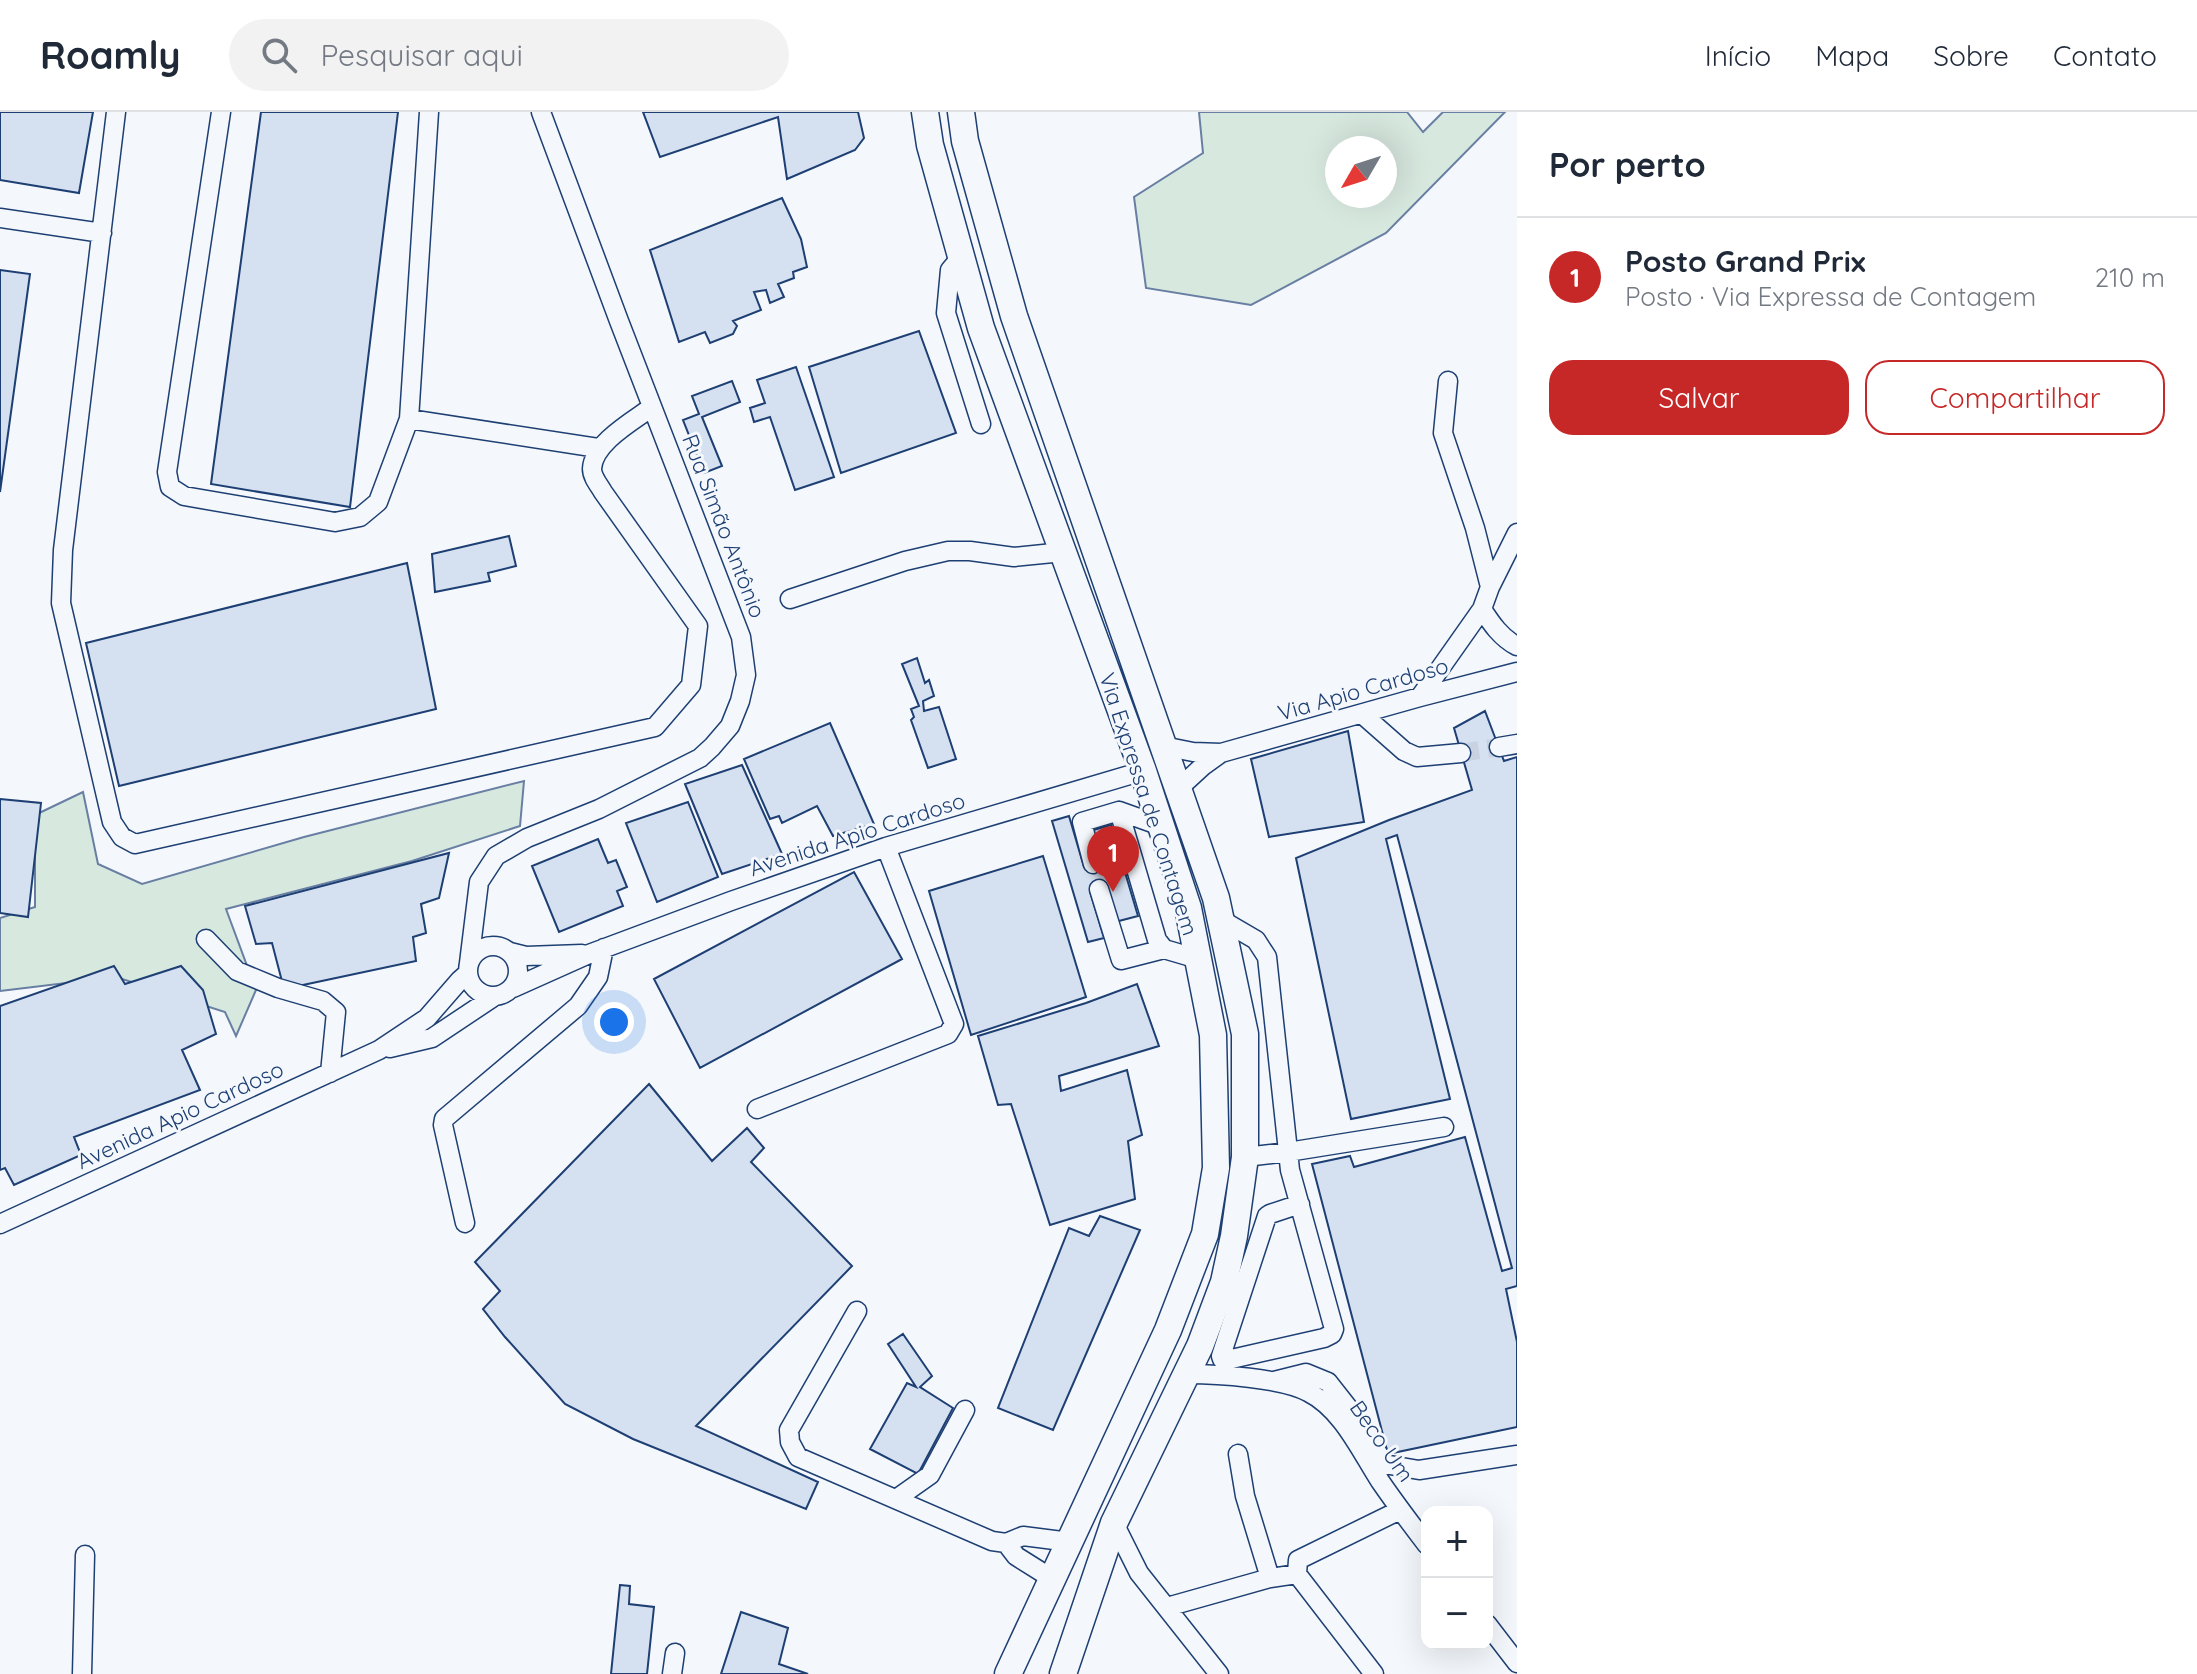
<!DOCTYPE html>
<html lang="pt">
<head>
<meta charset="utf-8">
<style>
  :root { --surface:#fff; --page:#f2f2f3; --text:#1f2937; --muted:#747a83; --line:#e0e1e3; --accent:#c62828 }
  body { margin:0; font-family:Quicksand,sans-serif; background:var(--page); color:var(--text) }
  .controls { position:absolute; right:24px; bottom:24px; display:grid; overflow:hidden; border-radius:16px; box-shadow:0 8px 32px #0002 }
  .controls button { width:72px; height:72px; display:grid; place-items:center; padding:0; border:0; border-bottom:2px solid var(--line); background:var(--surface); color:var(--text); font:40px sans-serif }
  .compass { position:absolute; left:1325px; top:24px; width:72px; height:72px; border-radius:50%; background:var(--surface); box-shadow:0 8px 32px #0002; rotate:231deg }
  .you { position:absolute; left:614px; top:910px; width:28px; height:28px; margin:-20px; border:6px solid #fff; border-radius:50%; background:#1a73e8; box-shadow:0 0 0 12px #1a73e833 }
  .badge { display:grid; place-items:center; width:52px; height:52px; border-radius:50%; background:var(--accent); color:#fff; font-size:26px; font-weight:700 }
  .pin { position:absolute; translate:-50% -66px; filter:drop-shadow(0 2px 4px #0008) }
  .pin::after { content:''; position:absolute; top:42px; width:28px; height:24px; background:inherit; clip-path:polygon(0 0,100% 0,50% 100%) }
  .list { margin:0; padding:0; list-style:none }
  h2 { display:flex; justify-content:space-between; align-items:center; height:104px; margin:0; padding:0 32px; font-size:34px }
  h2 small { font-size:26px; font-weight:400; color:var(--muted) }
  .list li { display:grid; grid-template-columns:52px 1fr auto; gap:24px; align-items:center; box-sizing:border-box; height:120px; padding:0 32px; border-top:2px solid var(--line) }
  .list b { display:block; font-size:30px; white-space:nowrap }
  .list p { margin:0; font-size:26px; white-space:nowrap; color:var(--muted) }
  .list em { font-size:26px; font-style:normal; color:var(--muted) }
  .actions { display:flex; gap:16px; padding:24px 32px }
  .actions a { flex:1; padding:18px 0; border:2px solid var(--accent); border-radius:24px; text-align:center; font-size:28px; color:var(--accent) }
  .actions .main { background:var(--accent); color:#fff }
  .icon { flex:none; width:44px; height:44px; fill:none; stroke:currentColor; stroke-width:2; stroke-linecap:round; stroke-linejoin:round }
  .map { position:relative; flex:none; width:1517px; height:1562px; overflow:hidden }
  header { display:flex; align-items:center; gap:48px; box-sizing:border-box; height:112px; padding:0 40px; background:var(--surface); border-bottom:2px solid var(--line) }
  header strong { font-size:38px }
  nav { display:flex; gap:44px; margin-inline-start:auto; font-size:28px }
  .search { width:560px; height:72px; background:var(--page); display:flex; align-items:center; gap:20px; box-sizing:border-box; padding:0 28px; border-radius:44px; color:var(--muted); font-size:30px }
  main { display:flex }
  aside { flex:1; background:var(--surface) }
  .map>svg:first-child { display:block }
  .green { fill:#d7e8df; stroke:#687fa3; stroke-width:2; fill-rule:evenodd }
  .building { fill:#d5e0f0; stroke:#1d3f73; stroke-width:2 }
  .lines { fill:none; stroke-linecap:round; stroke-linejoin:round }
  .minor-tunnel { stroke:#c9d2e0; stroke-width:18; stroke-dasharray:18 9; stroke-linecap:butt }
  .minor-casing { stroke:#1d3f73; stroke-width:21 }
  .highway-casing { stroke:#1d3f73; stroke-width:29 }
  .minor { stroke:#f4f7fb; stroke-width:18 }
  .highway { stroke:#f4f7fb; stroke-width:26 }
  .labels { text-anchor:middle; stroke-width:6; stroke-linejoin:round; paint-order:stroke }
  .street-label { font-size:22px; fill:#1d3f73; stroke:#f4f7fb }
</style>
</head>
<body>
<header>
<strong>Roamly</strong>
<div class="search"><svg class="icon" aria-label="search" viewBox="0 0 24 24"><circle cx="10" cy="10" r="6"/><path d="M15 15l6 6"/></svg>Pesquisar aqui</div>
<nav><a>Início</a><a>Mapa</a><a>Sobre</a><a>Contato</a></nav>
</header>
<main>
<div class="map">
<svg width="1517" height="1562" viewBox="0 0 1517 1562">
  <rect width="100%" height="100%" fill="#f4f7fb"/>
  <path class="green" d="M 1199,0 L 1407,0 L 1423,20 L 1443,0 L 1505,0 L 1386,121 L 1251,193 L 1146,176 L 1134,85 L 1203,41 ZM 1337,36 L 1385,36 L 1385,84 L 1337,84 Z
    M 524,669 L 520,714 L 412,749 L 226,797 L 256,878 L 236,924 L 225,900 L 116,865 L 0,879 L 0,806 L 35,795 L 35,703 L 83,680 L 98,752 L 142,772 L 304,725 Z"/>
  <path class="building" d="M 0,0 L 93,0 L 79,81 L 0,68 Z
    M 261,0 L 398,0 L 350,395 L 211,372 Z
    M 643,0 L 858,0 L 864,26 L 855,38 L 787,67 L 778,5 L 660,45 Z
    M 782,86 L 801,127 L 807,155 L 793,160 L 794,166 L 778,172 L 784,185 L 770,191 L 766,178 L 754,180 L 761,198 L 733,209 L 737,214 L 733,222 L 710,231 L 705,220 L 679,230 L 650,138 Z
    M 0,158 L 30,162 L 0,380 Z
    M 919,219 L 956,321 L 841,361 L 809,255 Z
    M 796,255 L 834,365 L 795,378 L 770,305 L 754,310 L 750,296 L 765,291 L 757,268 Z
    M 732,269 L 740,290 L 702,305 L 722,354 L 704,361 L 683,308 L 699,302 L 692,284 Z
    M 509,424 L 516,454 L 488,461 L 490,469 L 435,480 L 432,442 Z
    M 407,451 L 436,597 L 119,674 L 86,531 Z
    M 917,546 L 925,571 L 929,568 L 934,584 L 923,589 L 924,599 L 939,595 L 956,647 L 928,656 L 911,608 L 914,605 L 911,597 L 919,594 L 902,552 Z
    M 1485,599 L 1504,649 L 1517,645 L 1517,1174 L 1506,1177 L 1517,1230 L 1517,1315 L 1388,1342 L 1312,1052 L 1350,1044 L 1354,1055 L 1465,1025 L 1502,1159 L 1512,1156 L 1397,723 L 1386,727 L 1450,987 L 1351,1007 L 1296,746 L 1389,708 L 1472,678 L 1454,616 Z
    M 830,611 L 874,712 L 833,724 L 817,694 L 782,711 L 779,704 L 770,707 L 744,647 Z
    M 1348,619 L 1364,710 L 1269,725 L 1251,647 Z
    M 742,653 L 782,742 L 722,762 L 685,672 Z
    M 0,687 L 41,691 L 28,805 L 0,801 Z
    M 688,690 L 718,765 L 657,790 L 626,711 Z
    M 1069,704 L 1084,755 L 1100,750 L 1090,719 L 1111,713 L 1138,804 L 1115,810 L 1105,775 L 1090,780 L 1104,826 L 1088,830 L 1052,709 Z
    M 598,727 L 608,751 L 616,748 L 627,775 L 617,779 L 623,794 L 559,820 L 532,754 Z
    M 449,741 L 439,786 L 421,792 L 426,821 L 413,825 L 416,849 L 284,877 L 272,831 L 256,832 L 245,794 Z
    M 1043,744 L 1086,885 L 971,923 L 929,779 Z
    M 854,760 L 902,847 L 700,956 L 654,867 Z
    M 114,854 L 125,872 L 181,854 L 203,878 L 216,922 L 182,938 L 200,978 L 74,1025 L 81,1043 L 14,1073 L 5,1056 L 0,1058 L 0,894 Z
    M 1137,872 L 1159,934 L 1059,964 L 1061,979 L 1127,958 L 1142,1023 L 1128,1029 L 1135,1087 L 1050,1113 L 1011,992 L 998,993 L 978,924 L 1086,891 Z
    M 649,972 L 712,1049 L 747,1016 L 764,1036 L 751,1050 L 852,1154 L 696,1314 L 818,1370 L 806,1397 L 633,1327 L 565,1292 L 505,1225 L 483,1197 L 500,1179 L 475,1150 Z
    M 1100,1104 L 1140,1118 L 1053,1318 L 998,1296 L 1069,1116 L 1089,1124 Z
    M 903,1222 L 932,1264 L 920,1275 L 953,1296 L 918,1362 L 870,1337 L 907,1271 L 916,1275 L 888,1232 Z
    M 620,1473 L 630,1474 L 629,1492 L 654,1495 L 647,1562 L 611,1562 Z
    M 741,1500 L 788,1516 L 779,1552 L 808,1562 L 721,1562 Z"/>
  <g class="lines">
    <path class="minor-tunnel" d="M 1461,641 L 1499,635"/>
    <defs>
      <path id="minor" d="M 116,0 L 63,438 L 61,491 L 112,710 L 122,725 L 135,732 L 655,615 L 691,573 L 698,514 L 603,380 C 599,373 592,365 592,357 C 593,331 633,309 652,295
        M 221,0 L 167,360 L 170,375 L 184,384 L 335,410 L 360,405 L 378,390 L 409,307
        M 429,0 L 409,307 L 598,336
        M 0,106 L 102,121
        M 961,145 L 950,158 L 946,201 L 981,312
        M 1448,269 L 1443,321 L 1475,416 L 1490,475
        M 790,487 L 905,449 L 948,439 L 970,439 L 1014,445 L 1063,440
        M 1482,497 C 1491,511 1501,526 1517,534
        M 1420,585 L 1482,497 L 1490,475 L 1517,421
        M 1362,602 L 1404,639 L 1417,645 L 1461,641
        M 1163,634 L 1193,640 L 1221,641 L 1420,585 L 1517,560
        M 1499,635 L 1517,632
        M 1178,677 L 1203,654 L 1221,641
        M 1161,714 L 1119,699 L 1157,828 L 1164,837 L 1198,847
        M 1093,752 L 1082,710 L 1119,699
        M 1099,777 L 1121,848 L 1164,837
        M 1220,807 L 1256,828 L 1267,845 L 1290,1058 L 1334,1217 L 1332,1222 L 1324,1226 L 1227,1248 L 1222,1247 L 1221,1244 L 1267,1104 L 1270,1102 L 1300,1092
        M 206,827 L 237,859 L 278,876 L 323,889 L 336,900 L 330,961
        M468 859a25 25 0 1 1 50 0a25 25 0 1 1-50 0Z
        M 510,840 L 526,844 L 582,842
        M 469,851 L 479,770 L 496,744 L 527,726 L 599,697 L 700,646 L 712,635 L 730,614 L 740,589 L 746,563 L 741,525 L 619,209 L 541,0
        M 513,876 L 589,842 L 731,789 L 886,735 L 1143,659
        M 390,936 L 432,926 L 495,884
        M 757,997 L 948,922 L 954,912 L 886,735
        M 1245,1045 L 1288,1040 L 1444,1015
        M 465,1111 L 443,1013 L 444,1007 L 578,894 L 598,865 L 604,836
        M 0,1112 L 379,938 L 427,906 L 460,868 L 468,861
        M 857,1199 L 789,1318 L 790,1330 L 798,1345 L 992,1429 L 1006,1431 L 1023,1424 L 1070,1430
        M 1187,1262 C 1217,1262 1282,1266 1308,1280 C 1342,1297 1360,1338 1380,1369 C 1395,1391 1411,1412 1427,1433
        M 1274,1269 L 1306,1261 L 1328,1270 L 1361,1312 L 1384,1352 L 1419,1358 L 1517,1343
        M 1238,1342 L 1245,1384 L 1270,1466
        M 896,1387 L 930,1363 L 965,1298
        M 1114,1411 L 1139,1461 L 1219,1562
        M 1006,1431 L 1016,1444 L 1051,1466
        M 1297,1462 L 1298,1448 L 1400,1398
        M 1167,1495 L 1270,1466 L 1297,1462 L 1374,1562
        M 1487,1512 L 1517,1551
        M 82,1562 L 85,1443
        M 672,1562 L 675,1541"/>
      <path id="highway" d="M 925,0 L 930,33 L 981,216 L 1143,659 L 1188,796 L 1213,923 L 1216,1056 L 1205,1122 L 1168,1218 L 1008,1562
        M 961,0 L 965,29 L 1014,204 L 1216,786 L 1245,922 L 1245,1045 L 1234,1124 L 1224,1170 L 1200,1234 L 1114,1411 L 1063,1562"/>
    </defs>
    <use href="#minor" class="minor-casing"/>
    <use href="#highway" class="highway-casing"/>
    <use href="#minor" class="minor"/>
    <use href="#highway" class="highway"/>
  </g>
  <g class="labels">
    <g class="street-label">
      <text transform="translate(724 414) rotate(69)" y="8">Rua Simão Antônio</text>
      <text transform="translate(1363 577) rotate(-16)" y="8">Via Apio Cardoso</text>
      <text transform="translate(1149 692) rotate(72)" y="8">Via Expressa de Contagem</text>
      <text transform="translate(857 722) rotate(-18)" y="8">Avenida Apio Cardoso</text>
      <text transform="translate(180 1003) rotate(-25)" y="8">Avenida Apio Cardoso</text>
      <text transform="translate(1382 1329) rotate(55)" y="8">Beco Um</text>
    </g>
  </g>
</svg>
<div class="controls">
<button>+</button>
<button>−</button>
</div>
<svg class="compass" viewBox="-18 -18 36 36"><path d="M0-13l5 13h-10z" fill="#e53935"/><path d="M0 13l5-13h-10z" fill="#747a83"/></svg>
<div class="you"></div>
<div class="pin badge" style="left:1113px;top:780px">1</div>
</div>
<aside>
<h2>Por perto<small></small></h2>
<ul class="list">
<li><span class="badge">1</span><div><b>Posto Grand Prix</b><p>Posto · Via Expressa de Contagem</p></div><em>210 m</em></li>
</ul>
<div class="actions"><a class="main">Salvar</a><a>Compartilhar</a></div>
</aside>
</main>
</body>
</html>
